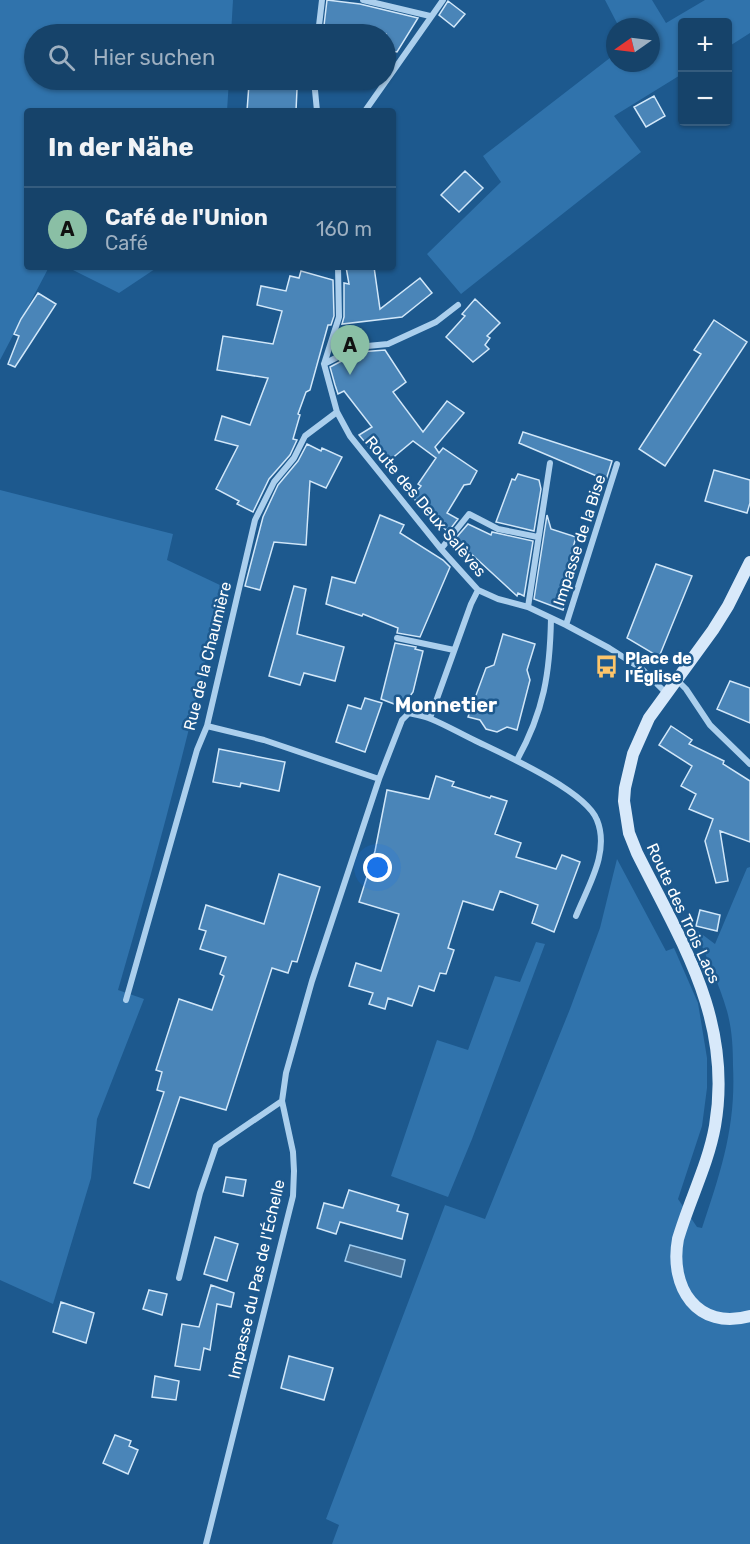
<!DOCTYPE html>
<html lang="de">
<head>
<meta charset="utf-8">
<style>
  :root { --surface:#16436a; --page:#234e72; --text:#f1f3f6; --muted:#9eb0c1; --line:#355c7e; --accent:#8abfa5 }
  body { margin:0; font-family:Rubik,sans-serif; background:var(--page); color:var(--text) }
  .controls { position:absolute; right:18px; top:18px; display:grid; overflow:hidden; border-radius:6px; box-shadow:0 2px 4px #0004 }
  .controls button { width:54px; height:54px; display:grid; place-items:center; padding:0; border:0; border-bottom:2px solid var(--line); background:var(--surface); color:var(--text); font:30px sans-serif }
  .compass { position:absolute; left:606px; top:18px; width:54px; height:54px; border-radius:50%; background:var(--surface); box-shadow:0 2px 4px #0004; rotate:256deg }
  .you { position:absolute; left:378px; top:868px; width:21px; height:21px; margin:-15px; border:4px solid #fff; border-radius:50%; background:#1a73e8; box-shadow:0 0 0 9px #1a73e833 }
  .badge { display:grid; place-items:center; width:39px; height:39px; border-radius:50%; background:var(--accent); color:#111; font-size:20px; font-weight:700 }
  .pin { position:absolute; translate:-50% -50px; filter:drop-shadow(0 2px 3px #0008) }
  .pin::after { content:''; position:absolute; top:32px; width:21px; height:18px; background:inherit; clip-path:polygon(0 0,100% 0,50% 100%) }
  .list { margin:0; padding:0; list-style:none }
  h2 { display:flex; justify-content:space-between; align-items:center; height:78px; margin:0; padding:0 24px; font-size:26px }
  h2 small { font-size:20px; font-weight:400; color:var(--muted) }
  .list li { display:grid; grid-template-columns:39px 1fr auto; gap:18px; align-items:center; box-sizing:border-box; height:84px; padding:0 24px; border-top:2px solid var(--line) }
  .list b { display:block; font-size:22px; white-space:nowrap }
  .list p { margin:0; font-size:20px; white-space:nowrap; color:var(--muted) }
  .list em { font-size:20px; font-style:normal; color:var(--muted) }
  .icon { flex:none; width:33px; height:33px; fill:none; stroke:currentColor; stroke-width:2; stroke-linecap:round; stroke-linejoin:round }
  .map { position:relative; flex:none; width:750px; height:1544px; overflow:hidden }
  .search { position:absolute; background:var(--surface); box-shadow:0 2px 4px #0004; left:24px; top:24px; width:372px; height:66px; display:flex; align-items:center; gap:15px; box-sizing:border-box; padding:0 21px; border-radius:33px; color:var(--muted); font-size:22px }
  .panel { position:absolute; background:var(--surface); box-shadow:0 2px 4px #0004; left:24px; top:108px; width:372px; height:162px; border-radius:6px }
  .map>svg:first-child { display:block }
  .green { fill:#3073ac }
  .water { fill:#487298; stroke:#9ecbef; stroke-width:1.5 }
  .building { fill:#4a85b8; stroke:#d1e7f9; stroke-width:1.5 }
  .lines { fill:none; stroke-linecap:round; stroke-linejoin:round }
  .street { stroke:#abcfed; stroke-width:6 }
  .secondary { stroke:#d8e9fa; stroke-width:12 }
  .labels { text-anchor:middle; stroke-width:5; stroke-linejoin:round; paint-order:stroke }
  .street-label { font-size:16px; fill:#fff; stroke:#1d598e }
  .poi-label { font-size:16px; font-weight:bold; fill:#fff; stroke:#1d598e; text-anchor:start }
  .quarter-label { font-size:20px; font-weight:bold; fill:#fff; stroke:#1d598e }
</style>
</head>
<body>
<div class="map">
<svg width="750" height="1544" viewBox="0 0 750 1544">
  <rect width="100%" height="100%" fill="#1d598e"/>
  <path class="green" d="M 0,0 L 233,0 L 231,34 L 34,34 L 34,80 L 229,80 L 227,111 L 27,111 L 27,267 L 49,267 L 0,360 Z
    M 605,0 L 652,0 L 666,23 L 705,0 L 750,0 L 750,33 L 728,47 L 728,22 L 682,22 L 682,74 L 614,116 L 641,152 L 461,294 L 427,254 L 501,182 L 483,156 L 615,54 L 615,63 L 651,63 L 651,27 L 619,27 Z
    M 67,267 L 158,267 L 119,293 Z
    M 0,490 L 173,534 L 167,560 L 222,586 C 193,722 157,856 118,990 L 144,999 L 97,1119 L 91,1178 L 53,1304 L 0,1280 Z
    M 617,859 L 666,951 L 674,948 L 698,1003 L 707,1058 L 707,1088 L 702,1126 L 678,1199 L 697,1227 L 702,1228 C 721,1171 736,1127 733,1066 C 733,1047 732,1029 727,1011 C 719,983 706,957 695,929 L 715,944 L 747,868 L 750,867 L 750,1544 L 332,1544 L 339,1525 L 326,1519 L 445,1205 L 485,1219 L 570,1009 L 600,928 Z
    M 536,942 L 545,944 L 472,1139 L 448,1197 L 391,1176 L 437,1040 L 468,1050 L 495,976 L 520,982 Z"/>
  <path class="water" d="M 350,1245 L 405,1260 L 401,1277 L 345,1261 Z"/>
  <path class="building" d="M 327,0 L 360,4 L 418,18 L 397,52 L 386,50 L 386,34 L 368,34 L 360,26 L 350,34 L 323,34 Z
    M 448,1 L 465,14 L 454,27 L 439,15 Z
    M 249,84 L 297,89 L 296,111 L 247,111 Z
    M 654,96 L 665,116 L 646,127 L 634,107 Z
    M 465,171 L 483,188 L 459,212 L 441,195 Z
    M 346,267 L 374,267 L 380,309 L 420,278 L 432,293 L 402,317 L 342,324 L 344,317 L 344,283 L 349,284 Z
    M 301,271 L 333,280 L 334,316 L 331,325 L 328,325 L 310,390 L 306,392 L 298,414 L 300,415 L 293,439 L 297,440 L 290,455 L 269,479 L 253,512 L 237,504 L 239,501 L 216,489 L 238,446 L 215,440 L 222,416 L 250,425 L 268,378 L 217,370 L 223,336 L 273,344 L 282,311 L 257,305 L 261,286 L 286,291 L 290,276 L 299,278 Z
    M 38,293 L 56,304 L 15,367 L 8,364 L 19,336 L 14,334 L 21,319 Z
    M 475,299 L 500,323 L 487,336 L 490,338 L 485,345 L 489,349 L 473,362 L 446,337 L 465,316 L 462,314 Z
    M 714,320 L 747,342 L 665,466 L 639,449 L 701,354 L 694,350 Z
    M 385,350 L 406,382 L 393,392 L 423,432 L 447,401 L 464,413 L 435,447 L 439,453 L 443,448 L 477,471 L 470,484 L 464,485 L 447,513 L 458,519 L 448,532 L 412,497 L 421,486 L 418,484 L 436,458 L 413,441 L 384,465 L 359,435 L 372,427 L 344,391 L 338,394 L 335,385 L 330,367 L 359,352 Z
    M 523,432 L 612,461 L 606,480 L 519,443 Z
    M 307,444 L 321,451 L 322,448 L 342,457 L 326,488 L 310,481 L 306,545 L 274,542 L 260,590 L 245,586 L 263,517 L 278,485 L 298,461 Z
    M 714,470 L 750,480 L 750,503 L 747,513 L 705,501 Z
    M 518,474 L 539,480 L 541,489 L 534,531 L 496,522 L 512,479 L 515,480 Z
    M 380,515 L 404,525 L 400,533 L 443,560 L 450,567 L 420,637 L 397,633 L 398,628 L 363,614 L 362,616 L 326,604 L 332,577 L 355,583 Z
    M 547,515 L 551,529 L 576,537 L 570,559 L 577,561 L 563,610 L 534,599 Z
    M 468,524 L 491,535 L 492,532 L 533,541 L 524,596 L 518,593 L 517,596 L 455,539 Z
    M 656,564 L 692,576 L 659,657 L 627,638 Z
    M 294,586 L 306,589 L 297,634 L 344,647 L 335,681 L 304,673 L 300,685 L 269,676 Z
    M 503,634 L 535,644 L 527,670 L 530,680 L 517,730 L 507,727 L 497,732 L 486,729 L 480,720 L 468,717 L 486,668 L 494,665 Z
    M 395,643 L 416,647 L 415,649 L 423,651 L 413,692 L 402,707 L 381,699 Z
    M 730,681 L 750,688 L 750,723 L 717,709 Z
    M 365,698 L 382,703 L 365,752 L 336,742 L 348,705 L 361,709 Z
    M 671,726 L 692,740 L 689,744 L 724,761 L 723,764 L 750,781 L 750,842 L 720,831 L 728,881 L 716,883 L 705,841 L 713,819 L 689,809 L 696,794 L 681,786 L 692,766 L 659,745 Z
    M 219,749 L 285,762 L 279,791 L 241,783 L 240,787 L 213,782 Z
    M 436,776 L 454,782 L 452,786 L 490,798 L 491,796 L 507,801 L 495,834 L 521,843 L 516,857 L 556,869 L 562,855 L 580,862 L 554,932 L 532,923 L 538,905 L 500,891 L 493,910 L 463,901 L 448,948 L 454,950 L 446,974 L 440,973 L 434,991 L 419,986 L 412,1006 L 388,998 L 385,1009 L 369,1004 L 373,993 L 349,986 L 356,963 L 381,971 L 399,914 L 359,902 L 375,851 L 387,790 L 429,799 Z
    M 279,874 L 320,887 L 297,962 L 292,961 L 288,973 L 272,968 L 226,1110 L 180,1097 L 149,1188 L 134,1183 L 164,1092 L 157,1090 L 162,1072 L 156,1070 L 179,999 L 212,1010 L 224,976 L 220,974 L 226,957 L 200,949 L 206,931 L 199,929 L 206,905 L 264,924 Z
    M 700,910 L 720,915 L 717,931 L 696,926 Z
    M 226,1177 L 246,1180 L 243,1196 L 223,1192 Z
    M 349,1190 L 399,1205 L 397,1211 L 408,1214 L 402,1239 L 340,1222 L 336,1234 L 317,1228 L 324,1203 L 343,1208 Z
    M 215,1237 L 238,1244 L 227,1281 L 204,1274 Z
    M 211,1285 L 234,1293 L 231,1307 L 217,1304 L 210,1350 L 204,1348 L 200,1370 L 175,1366 L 182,1324 L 199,1327 Z
    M 149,1290 L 167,1294 L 162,1315 L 143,1309 Z
    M 61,1302 L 94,1313 L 86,1343 L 53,1332 Z
    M 289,1356 L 333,1368 L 324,1400 L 281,1388 Z
    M 155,1376 L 179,1381 L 176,1400 L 152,1397 Z
    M 115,1435 L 131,1441 L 129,1446 L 138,1450 L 128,1474 L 103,1463 Z"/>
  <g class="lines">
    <path class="street" d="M 363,0 L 430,16
      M 318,34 L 322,0
      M 314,80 L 317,111
      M 365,111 L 443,0
      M 338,267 L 339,317 L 324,364 L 337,412 L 350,436 L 441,549 L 478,590 L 498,599 L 528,607 L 566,625 L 609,648 L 642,669 L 666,693
      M 324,364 L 357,347 L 388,344 L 436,322 L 458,305
      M 441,549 L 469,514 L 498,529 L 538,537
      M 528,607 L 550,463
      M 566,625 L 617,464
      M 397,638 L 454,650
      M 677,680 L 686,689 L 710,725 L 750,764
      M 430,718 L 471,604 L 478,590
      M 207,726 L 264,740 L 379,779
      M 517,760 C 544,711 550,673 551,618
      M 126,1000 L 197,750 L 207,726 L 255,520 L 274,482 L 294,458 L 305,436 L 337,412
      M 179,1278 L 200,1193 L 216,1146 L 282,1101
      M 206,1544 L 293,1196 L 294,1171 L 293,1152 L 282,1101 L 286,1073 L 312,981 L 379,779 L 402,720 L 409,713 C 416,715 424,716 431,719 C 446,725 461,734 476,741 C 505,755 586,791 597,820 C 610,852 588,886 576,916"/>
    <path class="secondary" d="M 750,562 L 728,606 L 713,630 L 649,718 L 633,754 L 625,788 L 624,801 L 629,833 L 637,853 C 682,943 733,1021 715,1126 C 708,1165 689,1201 678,1239 C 669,1287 697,1331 750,1316"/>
  </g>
  <defs>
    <symbol id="bus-bare" viewBox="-9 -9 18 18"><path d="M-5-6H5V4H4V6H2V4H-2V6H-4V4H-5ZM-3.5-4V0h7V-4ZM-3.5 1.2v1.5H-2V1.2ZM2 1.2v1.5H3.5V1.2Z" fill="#fdc56a" stroke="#1d598e" stroke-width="2.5" paint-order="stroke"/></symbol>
  </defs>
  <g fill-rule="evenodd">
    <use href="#bus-bare" x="590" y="650" width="33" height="33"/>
  </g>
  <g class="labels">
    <g class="street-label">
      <text transform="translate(426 506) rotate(50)" y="6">Route des Deux Salèves</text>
      <text transform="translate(579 540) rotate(-72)" y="6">Impasse de la Bise</text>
      <text transform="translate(207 656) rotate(-76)" y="6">Rue de la Chaumière</text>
      <text transform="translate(684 913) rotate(65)" y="6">Route des Trois Lacs</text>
      <text transform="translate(256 1279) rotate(-77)" y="6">Impasse du Pas de l'Échelle</text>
    </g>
    <g class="poi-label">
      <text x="625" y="664">Place de<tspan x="625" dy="18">l'Église</tspan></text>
    </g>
    <g class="quarter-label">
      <text x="446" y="712">Monnetier</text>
    </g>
  </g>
</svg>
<div class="controls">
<button>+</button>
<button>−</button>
</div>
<svg class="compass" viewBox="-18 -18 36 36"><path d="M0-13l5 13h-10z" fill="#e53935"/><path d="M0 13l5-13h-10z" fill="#9eb0c1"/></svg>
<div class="you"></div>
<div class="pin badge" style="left:350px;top:375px">A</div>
<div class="search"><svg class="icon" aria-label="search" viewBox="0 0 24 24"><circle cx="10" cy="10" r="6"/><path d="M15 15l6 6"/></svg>Hier suchen</div>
<section class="panel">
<h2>In der Nähe<small></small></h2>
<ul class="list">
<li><span class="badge">A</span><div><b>Café de l'Union</b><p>Café</p></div><em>160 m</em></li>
</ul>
</section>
</div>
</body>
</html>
